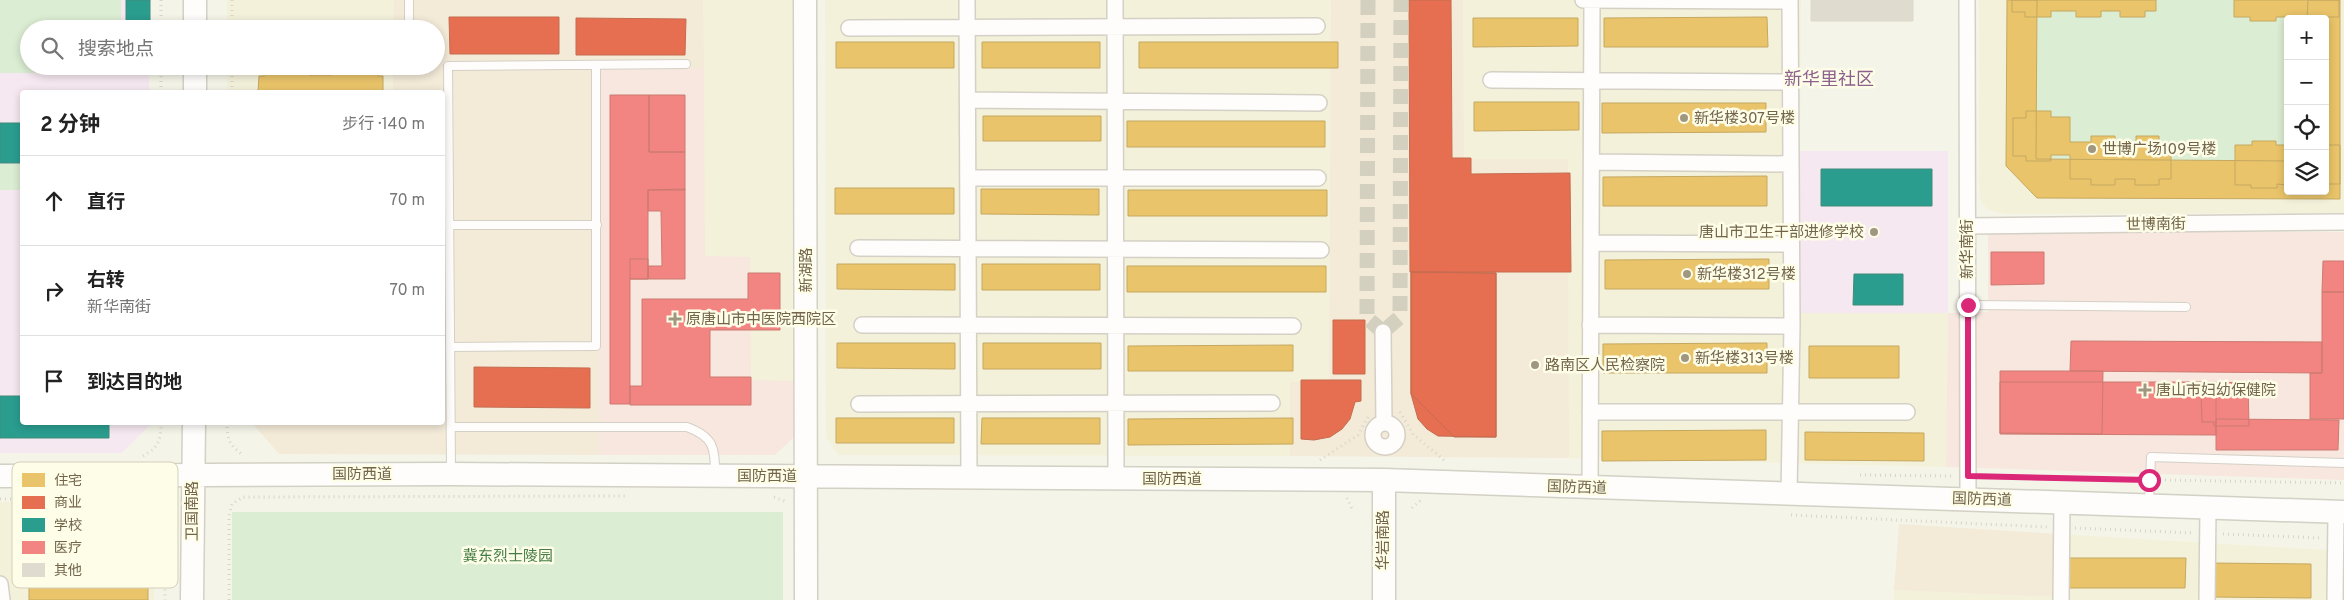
<!DOCTYPE html>
<html lang="zh">
<head>
<meta charset="utf-8">
<style>
  :root { --surface:#fff; --page:#f6f6f6; --text:#222; --muted:#767676; --line:#e0e0e0 }
  body { margin:0; font-family:Overpass,"Noto Sans SC",sans-serif; background:var(--page); color:var(--text) }
  .controls { position:absolute; right:15px; top:15px; display:grid; overflow:hidden; border-radius:5px; box-shadow:0 2px 8px #0003 }
  .controls button { width:45px; height:45px; display:grid; place-items:center; padding:0; border:0; border-bottom:1px solid var(--line); background:var(--surface); color:var(--text); font:25px sans-serif }
  .stop { position:absolute; width:15px; height:15px; margin:-11px; border:4px solid #db2777; border-radius:50%; background:#fff }
  .stop.end { background:#db2777; border-color:#fff; box-shadow:0 1px 5px #0008 }
  .list { margin:0; padding:0; list-style:none }
  h2 { display:flex; justify-content:space-between; align-items:center; height:65px; margin:0; padding:0 20px; font-size:21px }
  h2 small { font-size:16px; font-weight:400; color:var(--muted) }
  .list li { display:grid; grid-template-columns:32px 1fr auto; gap:15px; align-items:center; box-sizing:border-box; height:90px; padding:0 20px; border-top:1px solid var(--line) }
  .list b { display:block; font-size:19px; white-space:nowrap }
  .list p { margin:0; font-size:16px; white-space:nowrap; color:var(--muted) }
  .list em { font-size:16px; font-style:normal; color:var(--muted) }
  .icon { flex:none; width:28px; height:28px; fill:none; stroke:currentColor; stroke-width:2; stroke-linecap:round; stroke-linejoin:round }
  .map { position:relative; flex:none; width:2344px; height:600px; overflow:hidden }
  .search { position:absolute; background:var(--surface); box-shadow:0 2px 8px #0003; left:20px; top:20px; width:425px; height:55px; display:flex; align-items:center; gap:12px; box-sizing:border-box; padding:0 18px; border-radius:28px; color:var(--muted); font-size:19px }
  .panel { position:absolute; background:var(--surface); box-shadow:0 2px 8px #0003; left:20px; top:90px; width:425px; height:335px; border-radius:5px }
  .map>svg:first-child { display:block }
  .residential { fill:#f4f1db; fill-rule:evenodd }
  .commercial { fill:#f3ead8 }
  .education { fill:#f6e8f0 }
  .medical { fill:#f7e7de }
  .green { fill:#dbedd3 }
  .homes { fill:#e9c46a; stroke:#c5a860 }
  .shops { fill:#e76f51; stroke:#c46c4f }
  .schools { fill:#2a9d8f; stroke:#408c7a }
  .health { fill:#f28482; stroke:#cc7b71 }
  .building { fill:#dfdbce; stroke:#dedacb }
  .lines { fill:none; stroke-linecap:round; stroke-linejoin:round }
  .street-tunnel { stroke:#d4d0c0; stroke-width:15; stroke-dasharray:15 8; stroke-linecap:butt }
  .lane-casing { stroke:#d4d0c5; stroke-width:10 }
  .street-casing { stroke:#d4d0c5; stroke-width:18 }
  .secondary-casing { stroke:#d3d0c4; stroke-width:25 }
  .path { stroke:#d9d4cc; stroke-width:3; stroke-dasharray:1 4; stroke-linecap:butt }
  .lane { stroke:#fefdfc; stroke-width:8 }
  .street { stroke:#fefdfc; stroke-width:15 }
  .secondary { stroke:#fefdfc; stroke-width:22 }
  .route { stroke:#db2777; stroke-width:6 }
  .poi-dot { fill:#a09781; stroke:#fefde8; stroke-width:2 }
  .labels { text-anchor:middle; stroke-width:5; stroke-linejoin:round; paint-order:stroke }
  .poi-label { font-size:15px; fill:#72654a; stroke:#fefde8; text-anchor:start }
  .street-label { font-size:15px; fill:#72654a; stroke:#fefde8 }
  .park-label { font-size:15px; fill:#447d46; stroke:#fefde8 }
  .quarter-label { font-size:18px; fill:#8d618e; stroke:#fefde8 }
  .key { fill:#fefde8; stroke:#d4cfb9; stroke-width:1 }
  .key-label { font-size:14px; fill:#72654a }
</style>
</head>
<body>
<div class="map">
<svg width="2344" height="600" viewBox="0 0 2344 600">
  <rect width="100%" height="100%" fill="#f5f4e8"/>
  <path class="residential" d="M 227,0 L 394,0 L 393,29 L 227,29 Z
    M 703,0 L 792,0 L 793,381 L 751,381 L 703,258 Z
    M 825,0 L 1331,0 L 1329,382 L 1290,382 L 1290,456 L 838,455 L 826,437 Z
    M 1463,0 L 1801,0 L 1799,312 L 1948,313 L 1946,467 L 1569,458 L 1568,159 L 1464,159 Z
    M 1979,0 L 2344,0 L 2344,213 L 2005,214 L 1988,210 L 1981,202 L 1979,186 ZM 2288,19 L 2325,19 L 2325,191 L 2288,191 Z
    M 227,66 L 393,66 L 393,92 L 227,92 Z
    M 0,502 L 154,502 L 154,600 L 0,600 Z
    M 2058,534 L 2344,551 L 2344,600 L 1894,600 L 1894,590 L 2057,597 Z"/>
  <path class="commercial" d="M 394,0 L 703,0 L 704,68 L 598,68 L 599,455 L 279,454 L 252,423 L 442,422 L 442,92 L 393,92 L 393,66 L 436,66 L 436,29 L 393,29 Z
    M 1331,0 L 1463,0 L 1464,159 L 1568,159 L 1569,458 L 1290,456 L 1290,382 L 1329,382 Z
    M 1899,524 L 2058,534 L 2058,597 L 1894,590 Z"/>
  <path class="education" d="M 0,0 L 148,0 L 148,29 L 29,29 L 29,66 L 149,66 L 149,92 L 22,92 L 22,422 L 152,423 L 122,453 L 0,453 Z
    M 1800,151 L 1948,151 L 1948,313 L 1799,313 Z"/>
  <path class="medical" d="M 598,68 L 704,68 L 705,256 L 750,257 L 751,380 L 793,381 L 793,438 L 775,455 L 599,455 Z
    M 1988,232 L 2344,232 L 2344,480 L 1946,467 L 1948,313 L 1988,312 Z"/>
  <path class="green" d="M 0,0 L 121,0 L 121,29 L 29,29 L 29,66 L 121,66 L 121,73 L 0,73 Z
    M 2037,0 L 2308,0 L 2307,19 L 2288,19 L 2288,161 L 2036,159 Z
    M 0,164 L 22,164 L 22,190 L 0,190 Z
    M 232,512 L 783,512 L 783,600 L 232,600 Z"/>
  <path class="homes" d="M 2007,0 L 2037,0 L 2036,159 L 2288,161 L 2288,191 L 2325,191 L 2325,19 L 2307,19 L 2308,0 L 2340,0 L 2340,199 L 2037,198 L 2006,166 Z
    M 2012,0 L 2156,0 L 2156,11 L 2145,11 L 2145,17 L 2120,17 L 2120,11 L 2101,11 L 2101,17 L 2076,17 L 2076,11 L 2051,11 L 2051,17 L 2025,17 L 2025,12 L 2012,12 Z
    M 2234,0 L 2339,0 L 2339,17 L 2327,17 L 2327,21 L 2325,19 L 2301,17 L 2276,17 L 2276,21 L 2250,21 L 2250,17 L 2234,17 Z
    M 1767,17 L 1768,47 L 1604,47 L 1604,18 Z
    M 1473,18 L 1578,18 L 1578,46 L 1473,47 Z
    M 836,42 L 954,42 L 954,68 L 836,68 Z
    M 982,42 L 1100,42 L 1100,68 L 982,68 Z
    M 1139,42 L 1338,42 L 1338,68 L 1139,68 Z
    M 279,67 L 294,67 L 294,71 L 309,71 L 309,75 L 332,75 L 332,71 L 348,71 L 348,67 L 363,67 L 363,71 L 378,71 L 378,76 L 383,76 L 383,92 L 258,92 L 259,76 L 264,76 L 264,71 L 279,71 Z
    M 1474,102 L 1579,102 L 1579,130 L 1474,131 Z
    M 1602,103 L 1766,103 L 1766,132 L 1602,133 Z
    M 2026,111 L 2051,111 L 2051,117 L 2070,117 L 2070,142 L 2091,142 L 2091,136 L 2115,136 L 2115,143 L 2136,143 L 2136,136 L 2159,136 L 2159,143 L 2171,143 L 2171,179 L 2159,179 L 2159,185 L 2135,185 L 2135,179 L 2115,179 L 2115,185 L 2091,185 L 2091,179 L 2070,179 L 2070,155 L 2051,155 L 2051,161 L 2026,161 L 2026,156 L 2013,156 L 2013,118 L 2026,118 Z
    M 983,116 L 1101,116 L 1101,141 L 983,141 Z
    M 1127,121 L 1325,121 L 1325,147 L 1127,147 Z
    M 2252,141 L 2276,141 L 2276,145 L 2288,145 L 2288,185 L 2277,184 L 2277,188 L 2251,188 L 2251,185 L 2235,185 L 2235,145 L 2252,145 Z
    M 2325,141 L 2328,141 L 2328,145 L 2340,145 L 2340,184 L 2328,184 L 2328,189 L 2325,189 Z
    M 1767,176 L 1767,206 L 1603,206 L 1603,177 Z
    M 835,188 L 954,188 L 954,214 L 835,214 Z
    M 981,189 L 1099,189 L 1099,215 L 981,214 Z
    M 1128,190 L 1327,190 L 1327,216 L 1128,216 Z
    M 1769,259 L 1769,289 L 1605,289 L 1605,260 Z
    M 837,264 L 955,264 L 955,290 L 837,289 Z
    M 982,264 L 1100,264 L 1100,290 L 982,290 Z
    M 1127,266 L 1326,266 L 1326,292 L 1127,292 Z
    M 837,343 L 955,343 L 955,369 L 837,368 Z
    M 983,343 L 1101,343 L 1101,369 L 983,369 Z
    M 1767,343 L 1767,373 L 1603,373 L 1603,344 Z
    M 1293,345 L 1293,371 L 1128,371 L 1128,346 Z
    M 1809,346 L 1899,346 L 1899,378 L 1809,378 Z
    M 836,418 L 954,418 L 954,443 L 836,443 Z
    M 982,418 L 1100,418 L 1100,444 L 981,444 Z
    M 1293,418 L 1293,444 L 1128,445 L 1128,419 Z
    M 1766,430 L 1766,460 L 1602,461 L 1602,431 Z
    M 1805,432 L 1924,433 L 1924,461 L 1805,460 Z
    M 2068,558 L 2186,558 L 2185,588 L 2068,588 Z
    M 2211,563 L 2311,564 L 2311,598 L 2211,597 Z
    M 29,583 L 148,584 L 148,600 L 29,600 Z"/>
  <path class="shops" d="M 1409,0 L 1451,0 L 1452,158 L 1471,158 L 1471,174 L 1570,173 L 1571,272 L 1410,272 Z
    M 449,17 L 559,17 L 559,54 L 450,54 Z
    M 576,18 L 686,19 L 685,55 L 576,55 Z
    M 1411,272 L 1496,273 L 1496,437 L 1438,436 L 1427,429 L 1418,419 L 1411,394 Z
    M 1411,272 L 1496,273 L 1496,437 L 1454,437 L 1411,394 Z
    M 1333,320 L 1365,320 L 1365,374 L 1333,374 Z
    M 474,367 L 590,368 L 590,408 L 474,407 Z
    M 1301,380 L 1361,380 L 1361,401 L 1355,402 L 1350,419 L 1342,429 L 1330,437 L 1314,440 L 1301,439 Z"/>
  <path class="schools" d="M 126,0 L 150,0 L 150,29 L 126,29 Z
    M 0,123 L 22,123 L 22,163 L 0,163 Z
    M 1821,169 L 1932,169 L 1932,206 L 1821,206 Z
    M 1854,274 L 1903,274 L 1903,305 L 1853,305 Z
    M 0,396 L 22,396 L 22,422 L 109,422 L 109,438 L 0,438 Z"/>
  <path class="health" d="M 610,95 L 649,95 L 649,152 L 685,152 L 685,190 L 648,190 L 648,279 L 630,279 L 630,404 L 610,404 Z
    M 649,95 L 685,95 L 685,152 L 649,152 Z
    M 685,189 L 685,279 L 648,279 L 648,266 L 662,266 L 661,211 L 648,211 L 648,190 Z
    M 1991,252 L 2044,252 L 2044,284 L 1991,285 Z
    M 630,259 L 648,259 L 648,279 L 630,279 Z
    M 2323,261 L 2344,261 L 2344,292 L 2322,292 Z
    M 748,273 L 780,273 L 780,330 L 710,330 L 710,377 L 751,377 L 751,405 L 630,405 L 630,386 L 642,386 L 642,299 L 748,299 Z
    M 2322,292 L 2344,292 L 2344,419 L 2310,419 L 2310,373 L 2322,373 Z
    M 2071,341 L 2322,342 L 2322,373 L 2070,371 Z
    M 2000,371 L 2103,371 L 2102,434 L 2000,433 Z
    M 2000,382 L 2216,382 L 2216,435 L 2000,434 Z
    M 2248,382 L 2249,426 L 2214,426 L 2214,422 L 2202,422 L 2201,392 L 2216,392 L 2216,383 Z
    M 2216,419 L 2339,420 L 2338,450 L 2216,450 Z"/>
  <path class="building" d="M 1811,0 L 1913,0 L 1913,21 L 1811,21 Z"/>
  <g class="lines">
    <path class="street-tunnel" d="M 1368,0 L 1367,318 L 1383,332 L 1400,317 L 1401,0"/>
    <defs>
      <path id="lane" d="M 409,29 L 409,0
        M 449,225 L 597,225
        M 1967,305 L 2186,307
        M 450,347 L 596,346 L 596,65
        M 451,427 L 687,427 C 714,437 715,448 715,474
        M 451,471 L 448,66 L 686,64
        M 2149,504 L 2151,457 L 2344,463"/>
      <path id="street" d="M 967,0 L 969,477
        M 1115,0 L 1116,478
        M 1583,0 L 1790,1
        M 1967,0 L 1968,499
        M 849,28 L 1317,26
        M 1491,80 L 1790,82
        M 968,100 L 1319,103
        M 1592,162 L 1791,164
        M 968,178 L 1318,178
        M 1967,226 L 2344,222
        M 1591,243 L 1791,244
        M 858,248 L 1321,250
        M 862,325 L 1293,326
        M 1590,325 L 1792,326
        M 1383,332 L 1384,423
        M 859,404 L 1272,403
        M 1590,412 L 1907,412
        M1373 435a12 12 0 1 1 24 0a12 12 0 1 1-24 0Z
        M 1590,487 L 1592,0
        M 1789,493 L 1792,326 L 1790,0
        M 0,584 L 2,600
        M 2061,600 L 2062,502
        M 2207,600 L 2208,507
        M 2335,600 L 2336,512"/>
      <path id="secondary" d="M 195,0 L 195,29
        M 805,0 L 806,600
        M 195,92 L 195,66
        M 0,476 L 451,474 L 1384,480 L 2344,512
        M 192,600 L 194,422
        M 1384,600 L 1384,480"/>
    </defs>
    <use href="#lane" class="lane-casing"/>
    <use href="#street" class="street-casing"/>
    <use href="#secondary" class="secondary-casing"/>
    <path class="path" d="M 161,0 L 161,29
      M 232,0 L 232,29
      M 161,66 L 161,92
      M 232,92 L 232,66
      M 1400,412 L 1413,434 L 1445,461
      M 227,422 C 227,439 229,445 243,455
      M 143,456 C 159,447 161,440 161,422
      M 1320,460 L 1358,435 L 1368,417
      M 1860,475 L 1953,476
      M 1982,477 L 2138,480
      M 2160,480 L 2344,483
      M 774,497 L 787,502
      M 1347,498 L 1352,509
      M 0,499 L 142,499 L 157,504 L 164,518 L 165,600
      M 1412,508 L 1421,500
      M 1791,515 L 2047,527
      M 2075,528 L 2194,533
      M 2223,534 L 2322,538
      M 229,600 L 229,516 L 232,504 L 243,497 L 626,496"/>
    <use href="#lane" class="lane"/>
    <use href="#street" class="street"/>
    <use href="#secondary" class="secondary"/>
  </g>
  <g class="lines">
    <path class="route" d="M 1968,305 L 1968,476 L 2149,480"/>
  </g>
  <g class="poi-dot">
    <circle cx="1684" cy="118" r="5"/>
    <circle cx="2092" cy="149" r="5"/>
    <circle cx="1874" cy="232" r="5"/>
    <circle cx="1687" cy="274" r="5"/>
    <path d="M672.5 311.5h5v5h5v5h-5v5h-5v-5h-5v-5h5z"/>
    <circle cx="1685" cy="358" r="5"/>
    <circle cx="1535" cy="365" r="5"/>
    <path d="M2142.5 382.5h5v5h5v5h-5v5h-5v-5h-5v-5h5z"/>
  </g>
  <g class="labels">
    <g class="poi-label">
      <text x="1694" y="123">新华楼307号楼</text>
      <text x="2102" y="154">世博广场109号楼</text>
      <text x="1864" y="237" text-anchor="end">唐山市卫生干部进修学校</text>
      <text x="1697" y="279">新华楼312号楼</text>
      <text x="686" y="324">原唐山市中医院西院区</text>
      <text x="1695" y="363">新华楼313号楼</text>
      <text x="1545" y="370">路南区人民检察院</text>
      <text x="2156" y="395">唐山市妇幼保健院</text>
    </g>
    <g class="street-label">
      <text transform="translate(2156 224) rotate(-1)" y="5">世博南街</text>
      <text transform="translate(1967 249) rotate(-90)" y="5">新华南街</text>
      <text transform="translate(806 270) rotate(-90)" y="5">新湖路</text>
      <text x="362" y="479">国防西道</text>
      <text x="767" y="481">国防西道</text>
      <text x="1172" y="484">国防西道</text>
      <text transform="translate(1577 487) rotate(2)" y="5">国防西道</text>
      <text transform="translate(1982 499) rotate(2)" y="5">国防西道</text>
      <text transform="translate(192 511) rotate(-90)" y="5">卫国南路</text>
      <text transform="translate(1383 540) rotate(-90)" y="5">华岩南路</text>
    </g>
    <g class="park-label">
      <text x="508" y="561">冀东烈士陵园</text>
    </g>
    <g class="quarter-label">
      <text x="1829" y="85">新华里社区</text>
    </g>
  </g>
  <rect x="12" y="462" width="166" height="126" rx="8" class="key"/>
  <rect x="22" y="473" width="23" height="14" fill="#e9c46a"/>
  <rect x="22" y="496" width="23" height="13" fill="#e76f51"/>
  <rect x="22" y="518" width="23" height="14" fill="#2a9d8f"/>
  <rect x="22" y="541" width="23" height="13" fill="#f28482"/>
  <rect x="22" y="563" width="23" height="14" fill="#dfdbce"/>
  <g class="key-label">
    <text x="54" y="485">住宅</text>
    <text x="54" y="507">商业</text>
    <text x="54" y="530">学校</text>
    <text x="54" y="552">医疗</text>
    <text x="54" y="575">其他</text>
  </g>
</svg>
<div class="controls">
<button>+</button>
<button>−</button>
<button><svg class="icon" aria-label="locate" viewBox="0 0 24 24"><circle cx="12" cy="12" r="6"/><path d="M12 2v4M12 18v4M2 12h4M18 12h4"/></svg></button>
<button><svg class="icon" aria-label="layers" viewBox="0 0 24 24"><path d="M12 4l9 5-9 5-9-5zM3 14l9 5 9-5"/></svg></button>
</div>
<div class="stop" style="left:2149px;top:480px"></div>
<div class="stop end" style="left:1968px;top:305px"></div>
<div class="search"><svg class="icon" aria-label="search" viewBox="0 0 24 24"><circle cx="10" cy="10" r="6"/><path d="M15 15l6 6"/></svg>搜索地点</div>
<section class="panel">
<h2>2 分钟<small>步行 · 140 m</small></h2>
<ul class="list">
<li><svg class="icon" aria-label="ahead" viewBox="0 0 24 24"><path d="M12 20V5M6 11l6-6 6 6"/></svg><div><b>直行</b></div><em>70 m</em></li>
<li><svg class="icon" aria-label="right" viewBox="0 0 24 24"><path d="M7 20v-9h11M14 6l5 5-5 5"/></svg><div><b>右转</b><p>新华南街</p></div><em>70 m</em></li>
<li><svg class="icon" aria-label="arrive" viewBox="0 0 24 24"><path d="M6 21V4h12l-3 4 3 4H6"/></svg><div><b>到达目的地</b></div></li>
</ul>
</section>
</div>
</body>
</html>
